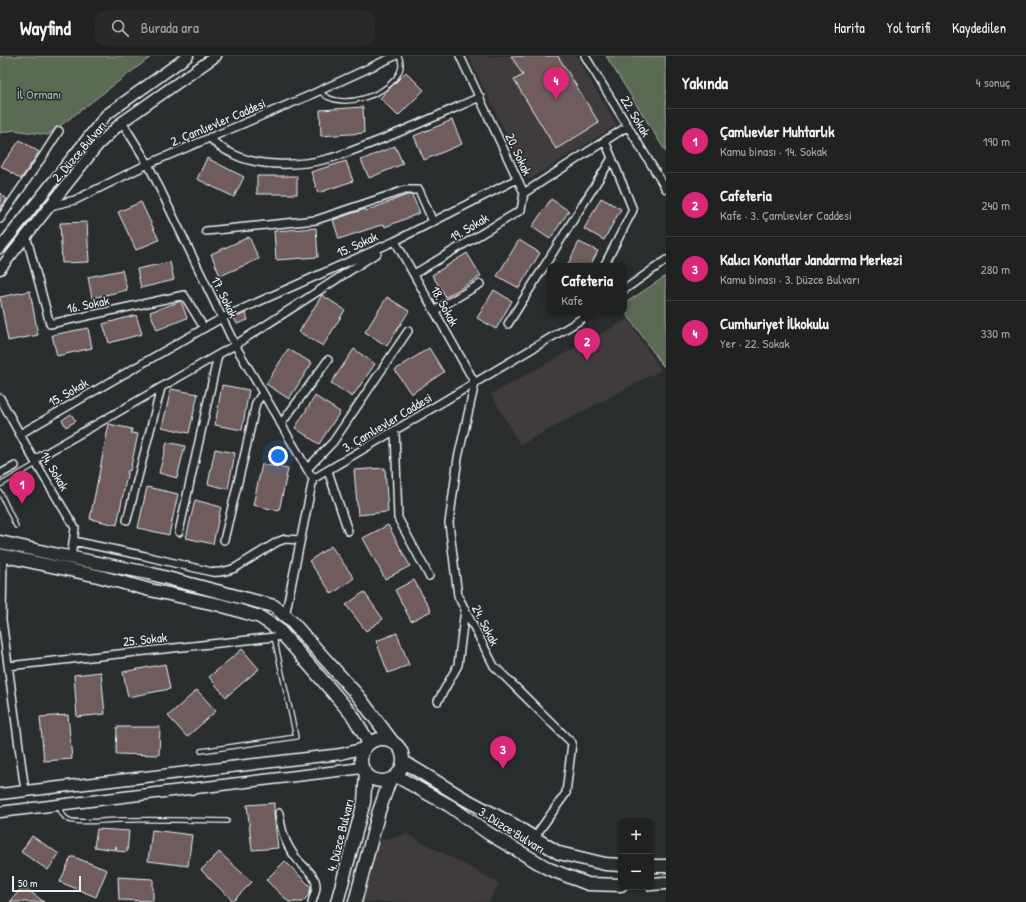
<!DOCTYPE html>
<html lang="tr">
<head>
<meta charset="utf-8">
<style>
  :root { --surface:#202222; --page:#282a2a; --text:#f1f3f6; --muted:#a2a4a5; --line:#3d3f40; --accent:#db2777 }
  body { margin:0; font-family:"Patrick Hand",sans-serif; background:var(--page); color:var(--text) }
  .controls { position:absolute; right:12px; bottom:12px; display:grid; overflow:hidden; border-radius:8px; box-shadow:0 1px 3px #0004 }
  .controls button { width:36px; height:36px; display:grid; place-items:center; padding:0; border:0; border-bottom:1px solid var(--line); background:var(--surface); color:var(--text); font:20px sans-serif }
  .scale { position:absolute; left:12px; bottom:10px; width:69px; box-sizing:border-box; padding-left:4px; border:2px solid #e8f1f8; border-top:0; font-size:11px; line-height:14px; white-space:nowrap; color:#e8f1f8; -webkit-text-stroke:3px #2a2d2e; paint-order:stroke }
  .you { position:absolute; left:278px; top:400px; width:14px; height:14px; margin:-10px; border:3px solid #fff; border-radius:50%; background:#1a73e8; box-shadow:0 0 0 6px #1a73e833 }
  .badge { display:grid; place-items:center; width:26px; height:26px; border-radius:50%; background:var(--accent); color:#fff; font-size:13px; font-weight:700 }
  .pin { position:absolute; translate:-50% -33px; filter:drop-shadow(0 1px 2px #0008) }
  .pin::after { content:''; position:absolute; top:21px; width:14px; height:12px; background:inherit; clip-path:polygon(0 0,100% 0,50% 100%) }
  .popup { position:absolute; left:547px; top:207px; width:80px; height:52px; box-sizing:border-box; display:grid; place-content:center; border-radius:8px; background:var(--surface); filter:drop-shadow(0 1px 3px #0005); font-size:13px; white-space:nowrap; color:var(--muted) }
  .popup b { font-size:15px; color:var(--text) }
  .popup::after { content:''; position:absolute; left:50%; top:100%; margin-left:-8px; border:8px solid transparent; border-top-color:var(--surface) }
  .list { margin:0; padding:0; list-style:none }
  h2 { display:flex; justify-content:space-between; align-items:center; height:52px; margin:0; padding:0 16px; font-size:17px }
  h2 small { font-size:13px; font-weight:400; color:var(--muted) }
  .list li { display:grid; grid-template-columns:26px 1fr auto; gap:12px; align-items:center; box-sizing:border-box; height:64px; padding:0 16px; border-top:1px solid var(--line) }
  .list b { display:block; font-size:15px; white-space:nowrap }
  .list p { margin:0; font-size:13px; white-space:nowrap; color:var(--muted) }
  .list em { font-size:13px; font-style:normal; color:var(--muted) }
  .icon { flex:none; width:22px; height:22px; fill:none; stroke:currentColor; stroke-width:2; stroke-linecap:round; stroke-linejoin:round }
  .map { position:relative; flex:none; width:666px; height:846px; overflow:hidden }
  header { display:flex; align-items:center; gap:24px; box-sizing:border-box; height:56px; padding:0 20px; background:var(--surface); border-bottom:1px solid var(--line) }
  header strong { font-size:19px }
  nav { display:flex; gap:22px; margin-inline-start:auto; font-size:14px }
  .search { width:280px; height:36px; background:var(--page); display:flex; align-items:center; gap:10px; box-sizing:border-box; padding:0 14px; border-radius:12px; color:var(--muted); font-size:15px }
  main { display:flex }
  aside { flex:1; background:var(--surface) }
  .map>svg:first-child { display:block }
  .built { fill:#3f3b3c }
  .green { fill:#5a6a52; stroke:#a1aea5 }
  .building { fill:#6f5c5b; stroke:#e8f1f8 }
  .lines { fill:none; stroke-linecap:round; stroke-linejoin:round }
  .lane-casing { stroke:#e8f1f8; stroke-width:6 }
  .street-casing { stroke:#e8f1f8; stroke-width:10 }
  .secondary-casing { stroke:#e8f1f8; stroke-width:13 }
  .primary-casing { stroke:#e8f1f8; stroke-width:15 }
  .lane { stroke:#2a2d2e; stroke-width:3.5 }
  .street { stroke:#2a2d2e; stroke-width:7 }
  .secondary { stroke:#2a2d2e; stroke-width:10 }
  .primary { stroke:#2a2d2e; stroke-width:12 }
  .labels { text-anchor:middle; stroke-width:3; stroke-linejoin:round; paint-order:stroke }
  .park-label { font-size:13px; fill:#afbbb6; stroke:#2a2d2e }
  .street-label { font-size:13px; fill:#e8f1f8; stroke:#2a2d2e }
</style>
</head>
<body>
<header>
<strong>Wayfind</strong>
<div class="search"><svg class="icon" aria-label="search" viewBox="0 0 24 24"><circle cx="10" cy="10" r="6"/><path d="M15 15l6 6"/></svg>Burada ara</div>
<nav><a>Harita</a><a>Yol tarifi</a><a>Kaydedilen</a></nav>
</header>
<main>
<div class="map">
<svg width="666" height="846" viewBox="0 0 666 846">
  <rect width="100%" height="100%" fill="#2a2d2e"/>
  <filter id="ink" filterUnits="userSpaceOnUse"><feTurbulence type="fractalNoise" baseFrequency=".025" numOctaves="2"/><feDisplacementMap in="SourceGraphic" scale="8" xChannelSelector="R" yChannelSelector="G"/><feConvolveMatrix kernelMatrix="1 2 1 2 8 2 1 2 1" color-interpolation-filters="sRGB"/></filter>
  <g filter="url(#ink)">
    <path class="built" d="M 468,0 L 576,0 L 617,69 L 529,124 Z
      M 628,263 L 661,314 L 520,389 L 491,338 Z
      M 407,778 L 499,827 L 489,846 L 362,846 L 378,785 Z"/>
    <path class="green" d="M 0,0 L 152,0 L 48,79 L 14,74 L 0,77 Z
      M 606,0 L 666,0 L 666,96 Z
      M 666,220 L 666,308 L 663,310 L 624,254 L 624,248 Z"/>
    <path class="building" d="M 511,0 L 558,0 L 599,67 L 556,93 L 514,24 L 523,19 Z
      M 406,16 L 424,34 L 398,60 L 380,42 Z
      M 363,51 L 364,77 L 321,80 L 320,54 Z
      M 452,64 L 462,88 L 424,104 L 414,80 Z
      M 20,84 L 39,96 L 21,123 L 1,110 Z
      M 395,90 L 403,108 L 369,122 L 361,104 Z
      M 207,102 L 244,121 L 234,141 L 197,123 Z
      M 346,105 L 353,125 L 318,137 L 311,116 Z
      M 257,120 L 297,120 L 297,138 L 257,138 Z
      M 0,137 L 7,143 L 0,154 Z
      M 407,139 L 412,139 L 420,157 L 385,171 L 384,168 L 339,183 L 333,164 L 365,153 L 366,155 Z
      M 601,142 L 621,153 L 604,184 L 584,173 Z
      M 551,143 L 569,155 L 550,183 L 532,171 Z
      M 141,146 L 159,184 L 136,194 L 118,156 Z
      M 87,166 L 89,206 L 62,207 L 60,167 Z
      M 316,172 L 318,201 L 276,204 L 274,175 Z
      M 249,181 L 259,203 L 220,220 L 211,198 Z
      M 519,184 L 540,197 L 519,232 L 497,220 Z
      M 579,186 L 598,195 L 590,210 L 567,210 Z
      M 467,197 L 481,220 L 446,241 L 432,219 Z
      M 170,206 L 174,224 L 141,232 L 137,213 Z
      M 122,214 L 127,234 L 92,242 L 88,221 Z
      M 494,234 L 512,245 L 496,273 L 477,262 Z
      M 30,235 L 38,279 L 8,285 L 0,241 Z
      M 322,239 L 345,254 L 323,290 L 299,276 Z
      M 387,241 L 409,255 L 387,290 L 365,276 Z
      M 181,245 L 187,262 L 157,274 L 150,256 Z
      M 246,257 L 248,264 L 237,268 L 234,262 Z
      M 136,259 L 142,278 L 109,287 L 103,268 Z
      M 88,272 L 92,292 L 57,300 L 52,279 Z
      M 429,292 L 444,316 L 411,338 L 395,314 Z
      M 288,293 L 312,307 L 289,343 L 266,328 Z
      M 354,293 L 375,308 L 352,341 L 331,327 Z
      M 222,329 L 249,334 L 242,374 L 215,369 Z
      M 171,333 L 198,338 L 189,377 L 162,371 Z
      M 315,340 L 340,356 L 319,388 L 295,372 Z
      M 71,358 L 76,365 L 66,371 L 62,364 Z
      M 109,368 L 132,373 L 131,377 L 138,378 L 130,415 L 128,414 L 117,469 L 90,463 Z
      M 167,386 L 185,390 L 177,422 L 159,417 Z
      M 215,393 L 235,397 L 228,433 L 208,428 Z
      M 262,408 L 288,413 L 279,455 L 253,449 Z
      M 385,412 L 388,456 L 358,459 L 354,414 Z
      M 147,431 L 178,438 L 169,479 L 138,472 Z
      M 195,444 L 221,451 L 213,488 L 186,482 Z
      M 388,469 L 410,510 L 385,523 L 363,482 Z
      M 331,490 L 354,522 L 332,538 L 309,505 Z
      M 414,524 L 431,555 L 411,565 L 395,534 Z
      M 364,536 L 383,563 L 366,575 L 346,549 Z
      M 397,577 L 409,609 L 388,617 L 376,585 Z
      M 242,593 L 259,613 L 226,641 L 209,621 Z
      M 165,608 L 170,633 L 128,641 L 123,616 Z
      M 101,616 L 105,658 L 77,661 L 74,619 Z
      M 197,634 L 216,655 L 187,681 L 168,660 Z
      M 68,659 L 72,703 L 44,705 L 40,661 Z
      M 117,671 L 160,671 L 159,699 L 116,698 Z
      M 274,747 L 274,758 L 278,792 L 252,794 L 247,749 Z
      M 97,773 L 129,775 L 127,796 L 117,795 L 116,790 L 115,794 L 94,791 Z
      M 152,774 L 192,779 L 188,810 L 148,805 Z
      M 32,780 L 59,798 L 48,814 L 21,796 Z
      M 219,796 L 252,826 L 233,845 L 201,814 Z
      M 71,801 L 74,801 L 107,814 L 96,841 L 60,826 Z
      M 285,805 L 311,831 L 309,839 L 302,846 L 289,846 L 266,824 Z
      M 118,821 L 153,823 L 153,845 L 119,844 Z
      M 23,830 L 44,846 L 10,846 Z"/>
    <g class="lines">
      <defs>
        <path id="lane" d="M 320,35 C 322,37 324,40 327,41 C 348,51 381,40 395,23 C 401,15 403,9 399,0
          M 0,429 L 36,408
          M 0,436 L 16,470
          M 201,695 L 296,681 L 274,581
          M 59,750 C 61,757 63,761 69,764 C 79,768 107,764 119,764 C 155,763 191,764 227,765"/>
        <path id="street" d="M 460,0 L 524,137 L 628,70
          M 585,0 L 666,133
          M 122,66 L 148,108 L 235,289 L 313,423
          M 210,81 C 216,90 225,94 235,99 C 260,111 300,110 327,103 C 339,100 351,95 362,91 C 402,76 441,58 480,41
          M 50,150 L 75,144 L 148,108 L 306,41 L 395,0
          M 0,163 L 43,100 L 59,75
          M 206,175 L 316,164 L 405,134 L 419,134 L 433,166
          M 26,179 L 50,268 L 184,239 L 204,272
          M 395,185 L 475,327 L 458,402 L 449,467 L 458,540 L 494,610 L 572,687 L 566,737 L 534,782
          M 604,210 L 633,154 L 605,85
          M 414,218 L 521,154 L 524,137
          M 624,234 L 666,204
          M 434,255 L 480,228
          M 508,268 L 612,102
          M 0,342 L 34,404 L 75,472 L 71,502
          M 281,368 L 328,304
          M 395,375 L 398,462 L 429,520
          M 20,378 L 110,326 L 222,262 L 395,185 L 517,123
          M 34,404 L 235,289 L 377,197
          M 307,413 L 333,386 L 408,275
          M 328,415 L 348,475
          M 0,418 L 15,410
          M 127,464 L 161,332
          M 179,476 L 218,299
          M 224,484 L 245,397 L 256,347 L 260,341 L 264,339
          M 73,485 L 145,500 L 212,516 C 220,517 227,515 235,512 L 277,486 L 285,483 L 300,484
          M 3,500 L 2,564 L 25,735
          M 285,560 L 313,423 L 572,269 L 592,256
          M 8,610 L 284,580
          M 438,645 L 458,609 L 465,553
          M 279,757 C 281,769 283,782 290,793 C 292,796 294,800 297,803 C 303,811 317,819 316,831 C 316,836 313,842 312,846"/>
        <path id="secondary" d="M 0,192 L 106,59 L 188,0
          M 0,213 L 98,89 L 122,66 L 216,0
          M 0,738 L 341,698 L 364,692
          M 0,756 L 362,712"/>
        <path id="primary" d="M 0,486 L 58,499 L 148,517 L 274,550 L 291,565 L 359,641 L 392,685
          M 0,499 L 98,520 L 150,534 L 220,549 L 260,561 L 278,573 L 331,634 L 353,660 L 369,687
          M361 704a21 21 0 1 1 42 0a21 21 0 1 1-42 0Z
          M 404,706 L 463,742 L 512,768 L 559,797 L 605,808 L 621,809
          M 396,720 L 450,750 L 488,777 L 549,813 L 588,828 L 621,829
          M 651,810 L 666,810
          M 651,828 L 666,827
          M 337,846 L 364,746 L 366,717
          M 355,846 L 379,755 L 390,724"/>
      </defs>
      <use href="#lane" class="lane-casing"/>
      <use href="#street" class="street-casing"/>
      <use href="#secondary" class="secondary-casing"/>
      <use href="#primary" class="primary-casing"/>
      <use href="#lane" class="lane"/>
      <use href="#street" class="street"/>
      <use href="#secondary" class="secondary"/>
      <use href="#primary" class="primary"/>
    </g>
  </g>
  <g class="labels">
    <g class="park-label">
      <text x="39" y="43">İl Ormanı</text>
    </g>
    <g class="street-label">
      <text transform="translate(636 60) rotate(59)" y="5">22. Sokak</text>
      <text transform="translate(218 66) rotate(-23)" y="5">2. Çamlıevler Caddesi</text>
      <text transform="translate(79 95) rotate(-49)" y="5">2. Düzce Bulvarı</text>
      <text transform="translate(519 98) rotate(65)" y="5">20. Sokak</text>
      <text transform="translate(469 171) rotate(-31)" y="5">19. Sokak</text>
      <text transform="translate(357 188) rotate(-24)" y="5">15. Sokak</text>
      <text transform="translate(225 241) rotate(64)" y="5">17. Sokak</text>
      <text transform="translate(88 248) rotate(-12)" y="5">16. Sokak</text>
      <text transform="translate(445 250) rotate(61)" y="5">18. Sokak</text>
      <text transform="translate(68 336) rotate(-30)" y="5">15. Sokak</text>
      <text transform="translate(387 366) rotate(-31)" y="5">3. Çamlıevler Caddesi</text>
      <text transform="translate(55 415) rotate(59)" y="5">14. Sokak</text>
      <text transform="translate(486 569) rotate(63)" y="5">24. Sokak</text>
      <text transform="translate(145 583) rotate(-6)" y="5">25. Sokak</text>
      <text transform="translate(512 774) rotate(32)" y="5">3. Düzce Bulvarı</text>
      <text transform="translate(340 779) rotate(-76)" y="5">4. Düzce Bulvarı</text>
    </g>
  </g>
</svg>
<div class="controls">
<button>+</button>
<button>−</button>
</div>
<div class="scale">50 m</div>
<div class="you"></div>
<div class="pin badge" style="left:22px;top:448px">1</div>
<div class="pin badge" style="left:587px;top:305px">2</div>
<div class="popup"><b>Cafeteria</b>Kafe</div>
<div class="pin badge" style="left:503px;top:713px">3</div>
<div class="pin badge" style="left:556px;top:44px">4</div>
</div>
<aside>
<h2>Yakında<small>4 sonuç</small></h2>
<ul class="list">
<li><span class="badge">1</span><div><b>Çamlıevler Muhtarlık</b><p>Kamu binası · 14. Sokak</p></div><em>190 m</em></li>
<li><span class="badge">2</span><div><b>Cafeteria</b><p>Kafe · 3. Çamlıevler Caddesi</p></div><em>240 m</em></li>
<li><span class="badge">3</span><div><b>Kalıcı Konutlar Jandarma Merkezi</b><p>Kamu binası · 3. Düzce Bulvarı</p></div><em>280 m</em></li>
<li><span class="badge">4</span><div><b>Cumhuriyet İlkokulu</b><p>Yer · 22. Sokak</p></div><em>330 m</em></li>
</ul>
</aside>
</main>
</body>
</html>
